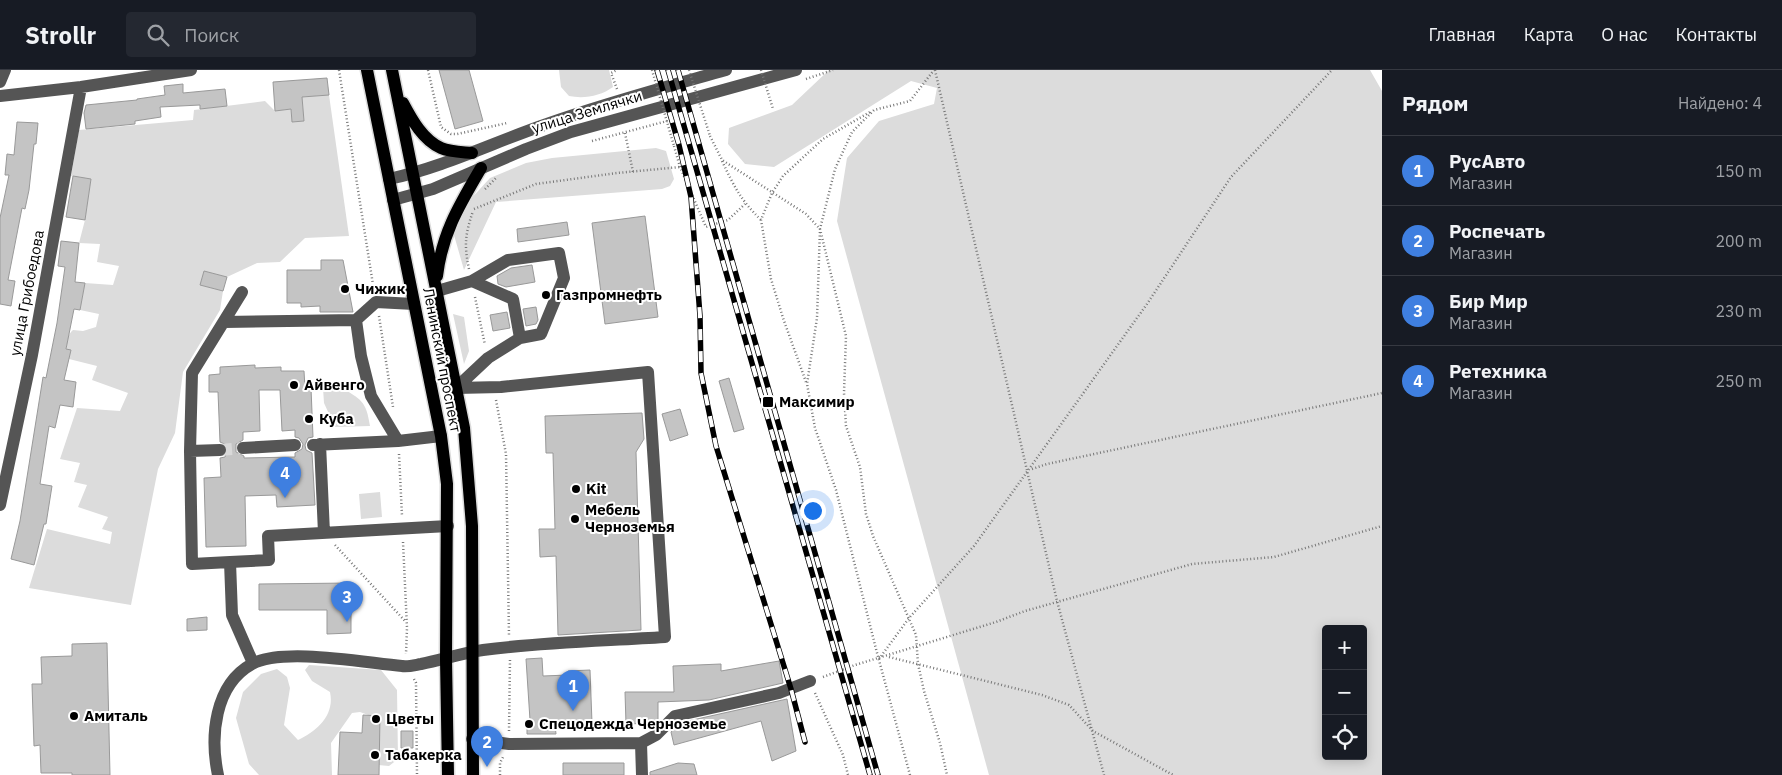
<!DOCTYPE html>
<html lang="ru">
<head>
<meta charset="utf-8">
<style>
  :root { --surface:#171b24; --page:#242831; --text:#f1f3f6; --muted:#9ea1a6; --line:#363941; --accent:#1a73e8 }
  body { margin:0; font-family:"IBM Plex Sans",sans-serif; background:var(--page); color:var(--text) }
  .controls { position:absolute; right:15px; bottom:15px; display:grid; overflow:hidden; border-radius:5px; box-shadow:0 2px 12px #0003 }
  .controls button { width:45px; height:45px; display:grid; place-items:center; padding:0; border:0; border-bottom:1px solid var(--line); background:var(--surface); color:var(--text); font:25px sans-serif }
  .you { position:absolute; left:812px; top:440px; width:18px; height:18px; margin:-12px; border:4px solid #fff; border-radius:50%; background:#1a73e8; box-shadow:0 0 0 8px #1a73e833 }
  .badge { display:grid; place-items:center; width:32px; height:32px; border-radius:50%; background:var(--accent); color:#fff; font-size:16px; font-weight:700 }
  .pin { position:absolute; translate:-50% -41px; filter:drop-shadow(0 1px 2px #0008) }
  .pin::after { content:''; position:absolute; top:26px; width:18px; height:15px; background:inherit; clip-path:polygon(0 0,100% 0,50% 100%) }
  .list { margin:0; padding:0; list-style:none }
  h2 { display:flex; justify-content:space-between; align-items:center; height:65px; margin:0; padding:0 20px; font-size:21px }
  h2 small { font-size:16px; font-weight:400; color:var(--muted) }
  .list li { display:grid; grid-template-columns:32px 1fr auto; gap:15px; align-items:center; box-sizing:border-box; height:70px; padding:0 20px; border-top:1px solid var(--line) }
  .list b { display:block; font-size:19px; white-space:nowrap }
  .list p { margin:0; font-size:16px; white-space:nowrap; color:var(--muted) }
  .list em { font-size:16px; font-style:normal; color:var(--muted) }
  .icon { flex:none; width:28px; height:28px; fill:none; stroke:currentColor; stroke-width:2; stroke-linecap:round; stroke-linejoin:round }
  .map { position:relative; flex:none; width:1382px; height:705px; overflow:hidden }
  header { display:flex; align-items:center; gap:30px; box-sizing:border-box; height:70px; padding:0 25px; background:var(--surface); border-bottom:1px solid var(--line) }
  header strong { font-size:24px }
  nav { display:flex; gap:28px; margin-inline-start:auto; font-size:18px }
  .search { width:350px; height:45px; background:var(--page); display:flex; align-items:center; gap:12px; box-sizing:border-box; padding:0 18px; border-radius:5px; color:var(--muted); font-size:19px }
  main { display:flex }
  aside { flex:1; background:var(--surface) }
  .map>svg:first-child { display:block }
  .green { fill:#dcdcdc; fill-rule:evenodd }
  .building { fill:#c4c4c4; stroke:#999; fill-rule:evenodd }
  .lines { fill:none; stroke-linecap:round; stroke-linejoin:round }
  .minor-tunnel { stroke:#d9d9d9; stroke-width:12; stroke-dasharray:12 6; stroke-linecap:butt }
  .major-casing { stroke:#dbdbdb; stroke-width:15 }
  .path { stroke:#777; stroke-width:2.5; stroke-dasharray:1 2.5; stroke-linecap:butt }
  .minor { stroke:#555; stroke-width:12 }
  .major { stroke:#000; stroke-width:12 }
  .rail-casing { stroke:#000; stroke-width:5.5 }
  .rail { stroke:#fff; stroke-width:4; stroke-dasharray:11; stroke-linecap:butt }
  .path-bridge { stroke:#777; stroke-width:2.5; stroke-dasharray:1 2.5; stroke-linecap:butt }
  .poi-dot { fill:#000; stroke:#fff; stroke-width:2 }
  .labels { text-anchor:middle; stroke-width:4; stroke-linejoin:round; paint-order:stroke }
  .street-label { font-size:15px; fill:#000; stroke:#fff }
  .poi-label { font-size:15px; font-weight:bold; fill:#000; stroke:#fff; text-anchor:start }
</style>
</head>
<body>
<header>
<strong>Strollr</strong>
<div class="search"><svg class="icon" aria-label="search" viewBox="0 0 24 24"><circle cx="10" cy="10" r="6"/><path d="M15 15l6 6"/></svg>Поиск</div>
<nav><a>Главная</a><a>Карта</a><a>О нас</a><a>Контакты</a></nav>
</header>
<main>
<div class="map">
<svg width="1382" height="705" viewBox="0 0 1382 705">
  <rect width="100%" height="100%" fill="#fff"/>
  <path class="green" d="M 559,0 L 609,0 L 613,17 C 601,26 584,29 569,26 L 561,17 Z
    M 829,0 L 1370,0 L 1382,21 L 1382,705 L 989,705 L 837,151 L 847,88 L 879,51 L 934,34 L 937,18 L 911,11 L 774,97 L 745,94 L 728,74 L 729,58 L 792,35 ZM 1326,559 L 1363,559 L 1363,686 L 1326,686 Z
    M 329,25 L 349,166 L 305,168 L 280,192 L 257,193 L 227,207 L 204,201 L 200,215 L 223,221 L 220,240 L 183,302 L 175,363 L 158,399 L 131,535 L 29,518 L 47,459 L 110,474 L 112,462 L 102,459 L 108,447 L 78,437 L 87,415 L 74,412 L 80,393 L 60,389 L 77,338 L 120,341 L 128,323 L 92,310 L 97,296 L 69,289 C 66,279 65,267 73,260 L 83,261 L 96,257 L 99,244 L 80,240 L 85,213 L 113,215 L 119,196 L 97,192 L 100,174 L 79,173 L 85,150 L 91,109 L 71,106 L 79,60 L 193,50 L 194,40 L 265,31 L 275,41 L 291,39 L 292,52 L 304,51 L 302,27 Z
    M 656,78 L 666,81 L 674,109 L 670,116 L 662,119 L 496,132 L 464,200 L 454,165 L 468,132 L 490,108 L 526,93 L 552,88 Z
    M 453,244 L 464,247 L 469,281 L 464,294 Z
    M 341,317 C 361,330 366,330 370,356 L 335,357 L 324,333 L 323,318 Z
    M 380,422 L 382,447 L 361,449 L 359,424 Z
    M 309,595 L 381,600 L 397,620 L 398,689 L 389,696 L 378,695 L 371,646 L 360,642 L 352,643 L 331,673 L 332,705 L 259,705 L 249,694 L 236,648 L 243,622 L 261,604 L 277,599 L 287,607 L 290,618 L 284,655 L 298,670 C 317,661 335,645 330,622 L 312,611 L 305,600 Z"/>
  <path class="building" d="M 439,0 L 469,0 L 483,51 L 455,59 Z
    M 327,8 L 329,25 L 302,27 L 304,51 L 292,52 L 291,39 L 275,41 L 273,12 Z
    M 183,14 L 183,23 L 225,19 L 227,36 L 200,39 L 200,35 L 160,37 L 161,47 L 135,51 L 135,54 L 86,59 L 84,43 L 86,35 L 137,30 L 137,29 L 165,25 L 164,16 Z
    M 17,52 L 38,53 L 36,74 L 34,74 L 29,120 L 25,139 L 22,138 L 8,210 L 15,211 L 11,236 L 0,234 L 0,148 L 9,105 L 5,105 L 7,84 L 14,85 Z
    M 73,106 L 91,109 L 85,150 L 66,147 Z
    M 645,146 L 658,247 L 605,254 L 592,153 Z
    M 567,152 L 569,165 L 518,172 L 517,159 Z
    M 61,171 L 79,173 L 75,212 L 85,213 L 80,240 L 74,239 L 66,279 L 71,280 L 64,310 L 76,312 L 73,337 L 60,335 L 55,358 L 49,356 L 40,414 L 52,416 L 46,454 L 44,454 L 34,495 L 11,489 L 20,451 L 43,307 L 46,308 L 57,253 L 65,197 L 58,196 Z
    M 321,190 L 343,190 L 353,242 L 320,242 L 320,236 L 301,237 L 301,233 L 287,233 L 287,200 L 321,200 Z
    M 532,195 L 535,212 L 506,217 L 498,214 L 497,206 L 511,198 Z
    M 204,201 L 227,207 L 223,221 L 200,215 Z
    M 536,237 L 538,250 L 536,254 L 526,256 L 523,239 Z
    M 507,242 L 510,258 L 493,261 L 490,245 Z
    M 255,295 L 255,298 L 281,297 L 281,301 L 304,301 L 305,318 L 311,318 L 313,367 L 308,368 L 305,375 L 306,380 L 312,383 L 315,435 L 277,437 L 276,425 L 245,426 L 246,476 L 206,477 L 204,408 L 221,407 L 220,388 L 225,387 L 228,380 L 227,375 L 220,372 L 218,322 L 209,322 L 209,305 L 220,304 L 220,297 ZM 259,320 L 280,320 L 282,361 L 295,360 L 295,367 L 299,368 L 303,374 L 302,379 L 295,383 L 295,387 L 244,388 L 244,386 L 236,382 L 236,374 L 243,370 L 243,362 L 260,361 Z
    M 729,308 L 744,359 L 734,362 L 719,311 Z
    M 680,339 L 688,365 L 670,371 L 662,344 Z
    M 642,343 L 644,369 L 636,382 L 641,560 L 558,565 L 556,486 L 540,487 L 539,459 L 555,459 L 553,383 L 546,383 L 545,346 Z
    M 351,513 L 351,563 L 327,564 L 327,540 L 259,540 L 259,514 Z
    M 207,547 L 207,560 L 187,561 L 187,549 Z
    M 107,573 L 110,705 L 72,705 L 72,703 L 41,703 L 40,675 L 34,676 L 32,614 L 42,614 L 41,587 L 72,586 L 72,574 Z
    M 542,588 L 543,606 L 568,605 L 568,601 L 590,600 L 592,653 L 555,655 L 556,664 L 527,664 L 527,650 L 530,650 L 526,589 Z
    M 779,591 L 783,613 L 709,630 L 658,632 L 658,651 L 656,653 L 626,654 L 625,622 L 674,622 L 673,596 L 721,594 L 721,601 Z
    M 787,629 L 796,681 L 772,691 L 761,651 L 674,675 L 671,662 L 679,653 Z
    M 363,645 L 380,646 L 379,705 L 338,705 L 340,662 L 362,663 Z
    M 401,661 L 413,661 L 413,678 L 401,678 Z
    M 563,693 L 624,693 L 624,705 L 563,705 Z
    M 678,693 L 694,694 L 697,705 L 650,705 L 650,702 Z"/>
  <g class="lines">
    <path class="minor-tunnel" d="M 220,380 L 243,378"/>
    <defs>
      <path id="major" d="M 367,0 L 441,366 L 447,414 L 446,589 L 448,705
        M 392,0 L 464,358 L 472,456 L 473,705
        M 403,33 C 412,50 423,70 441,78 C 450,82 462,82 472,83
        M 437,206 C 442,163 460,134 481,98"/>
    </defs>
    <use href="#major" class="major-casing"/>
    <path class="path" d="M 339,0 L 374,221
      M 428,0 L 441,57 L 451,64 L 457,64 L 507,53
      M 935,0 L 1057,531 L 1104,705
      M 806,9 L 833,0
      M 617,19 L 611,3 L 617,0
      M 625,63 L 633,102
      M 710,66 L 722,90 L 806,144 L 820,159 L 846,266 L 844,323 L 846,356 L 860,397 L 866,444 L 873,466 L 916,565 L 918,594 L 924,621 L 940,673 L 947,705
      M 592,71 L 671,50
      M 674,76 L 680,97 L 706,157 L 728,150 L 745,134
      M 722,91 C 735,118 740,129 761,150
      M 485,119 L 497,107
      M 474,139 L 536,114 L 617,103 L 680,97
      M 469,199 C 464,175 465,165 473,141
      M 475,227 L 485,275
      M 379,246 L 393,337
      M 806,312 L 783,248 L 771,209 L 761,150 L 772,123 L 783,106 L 823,69 L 870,42
      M 496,330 L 506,384 L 509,566
      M 399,384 L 402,446
      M 1032,399 L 1047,394 L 1382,323
      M 403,472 L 407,558 L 406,584
      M 335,475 L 406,552
      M 889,587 L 1042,625 L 1069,635 L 1093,661 L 1173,705
      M 879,589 L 909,548 L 974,476 L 1147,234 L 1231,107 L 1332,0
      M 823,607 L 855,595 L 996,552 L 1025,541 L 1192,494 L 1274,487 L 1382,456
      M 414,609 L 416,613 L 417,705
      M 815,623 L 843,685 L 848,705
      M 509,661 L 510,589
      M 500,705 L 500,693 L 504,685
      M 910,705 L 876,579 L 836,420 L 815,358 L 807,314 L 817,248 L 820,159 L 835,99 L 852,62 L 874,40 L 910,31 L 934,0"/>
    <path class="minor" d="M 0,12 L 5,0
      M 0,26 L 81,17 L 191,0
      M 389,109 C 444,97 494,72 547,54 C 606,33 666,17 726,0
      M 393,130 L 433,119 L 526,79 L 571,62 L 796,0
      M 472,211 L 513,229 L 520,268
      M 437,221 L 472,211 L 508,190 L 559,183 L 564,208 L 541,264 L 520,268 L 488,288 L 456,318
      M 356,250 L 361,286 L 371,326 L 398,371
      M 224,252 L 356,250 L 376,232 L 414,234
      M 320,374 L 324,463
      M 313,375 L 398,371 L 441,366
      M 243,378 L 295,375
      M 190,381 L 220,380
      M 0,435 L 32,285 L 81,17
      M 230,492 L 192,494 L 190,381 L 192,303 L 242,222
      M 253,593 L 232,545 L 230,492 L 269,490 L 268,466 L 448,456
      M 472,669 L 509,674 L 641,673 L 656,665 L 675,646 L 779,623 L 810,611
      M 641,673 L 642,705
      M 218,705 C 210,667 214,615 252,594 C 283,577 366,593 402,596 C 408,597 415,595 421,594 C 442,590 462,583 483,580 C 543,572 604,571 665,567 L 648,302 L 501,317 L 456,318"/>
    <use href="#major" class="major"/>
    <defs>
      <path id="rail" d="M 657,0 L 679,75 L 691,127 L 700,246 L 701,303 L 716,376 L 791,619 L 805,672
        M 668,0 L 870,705
        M 678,0 L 878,705"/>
    </defs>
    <use href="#rail" class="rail-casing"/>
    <use href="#rail" class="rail"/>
    <path class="path-bridge" d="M 652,0 L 674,76
      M 689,0 L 710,66
      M 761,0 L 773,39"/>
  </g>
  <g class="poi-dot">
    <circle cx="345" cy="219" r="5"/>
    <circle cx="546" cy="225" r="5"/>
    <circle cx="294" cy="315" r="5"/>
    <rect x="762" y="326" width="12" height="12" rx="2.5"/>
    <circle cx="309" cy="349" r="5"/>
    <circle cx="576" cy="419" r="5"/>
    <circle cx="575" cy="449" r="5"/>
    <circle cx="74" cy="646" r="5"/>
    <circle cx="376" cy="649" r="5"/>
    <circle cx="529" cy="654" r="5"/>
    <circle cx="375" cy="685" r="5"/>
  </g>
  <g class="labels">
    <g class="street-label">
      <text transform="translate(587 42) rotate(-17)" y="5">улица Землячки</text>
      <text transform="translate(27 223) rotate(-79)" y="5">улица Грибоедова</text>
      <text transform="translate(442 290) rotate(79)" y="5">Ленинский проспект</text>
    </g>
    <g class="poi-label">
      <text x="355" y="224">Чижик</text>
      <text x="556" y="230">Газпромнефть</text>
      <text x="304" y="320">Айвенго</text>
      <text x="779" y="337">Максимир</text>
      <text x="319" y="354">Куба</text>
      <text x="586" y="424">Kit</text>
      <text x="585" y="445">Мебель<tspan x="585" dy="17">Черноземья</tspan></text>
      <text x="84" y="651">Амиталь</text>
      <text x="386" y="654">Цветы</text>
      <text x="539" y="659">Спецодежда Черноземье</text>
      <text x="385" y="690">Табакерка</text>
    </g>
  </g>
</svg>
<div class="controls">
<button>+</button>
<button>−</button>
<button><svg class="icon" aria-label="locate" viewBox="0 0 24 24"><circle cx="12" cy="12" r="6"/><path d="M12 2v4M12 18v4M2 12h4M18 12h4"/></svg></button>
</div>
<div class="you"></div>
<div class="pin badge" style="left:573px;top:641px;background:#3f7fe0">1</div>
<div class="pin badge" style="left:487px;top:697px;background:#3f7fe0">2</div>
<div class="pin badge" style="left:347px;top:552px;background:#3f7fe0">3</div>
<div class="pin badge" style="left:285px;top:428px;background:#3f7fe0">4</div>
</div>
<aside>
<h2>Рядом<small>Найдено: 4</small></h2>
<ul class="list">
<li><span class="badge" style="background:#3f7fe0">1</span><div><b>РусАвто</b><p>Магазин</p></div><em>150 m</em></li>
<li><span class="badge" style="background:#3f7fe0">2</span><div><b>Роспечать</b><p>Магазин</p></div><em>200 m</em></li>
<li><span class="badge" style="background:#3f7fe0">3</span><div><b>Бир Мир</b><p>Магазин</p></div><em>230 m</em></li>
<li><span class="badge" style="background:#3f7fe0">4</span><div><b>Ретехника</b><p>Магазин</p></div><em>250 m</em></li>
</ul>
</aside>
</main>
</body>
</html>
